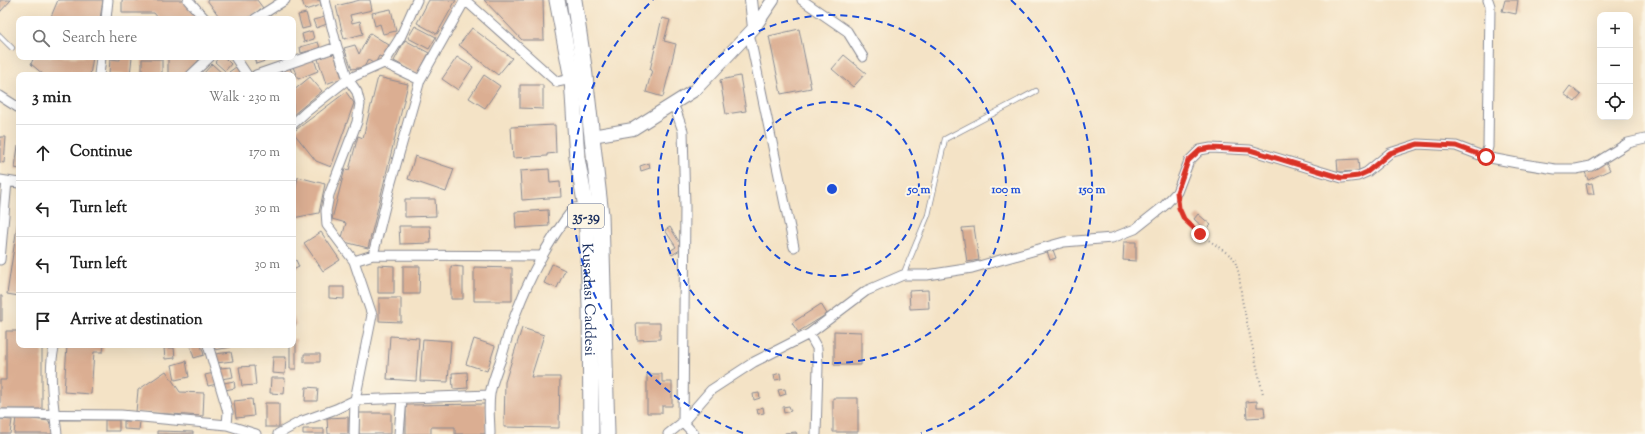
<!DOCTYPE html>
<html lang="en">
<head>
<meta charset="utf-8">
<style>
  :root { --surface:#fff; --page:#f2f2f2; --text:#222; --muted:#767676; --line:#e0e0e0 }
  body { margin:0; font-family:"Sorts Mill Goudy",serif; background:var(--page); color:var(--text) }
  .controls { position:absolute; right:12px; top:12px; display:grid; overflow:hidden; border-radius:8px; box-shadow:0 4px 16px #0002 }
  .controls button { width:36px; height:36px; display:grid; place-items:center; padding:0; border:0; border-bottom:1px solid var(--line); background:var(--surface); color:var(--text); font:20px sans-serif }
  .stop { position:absolute; width:12px; height:12px; margin:-9px; border:3px solid #d93025; border-radius:50%; background:#fff }
  .stop.end { background:#d93025; border-color:#fff; box-shadow:0 1px 4px #0008 }
  .list { margin:0; padding:0; list-style:none }
  h2 { display:flex; justify-content:space-between; align-items:center; height:52px; margin:0; padding:0 16px; font-size:17px }
  h2 small { font-size:13px; font-weight:400; color:var(--muted) }
  .list li { display:grid; grid-template-columns:26px 1fr auto; gap:12px; align-items:center; box-sizing:border-box; height:56px; padding:0 16px; border-top:1px solid var(--line) }
  .list b { display:block; font-size:15px; white-space:nowrap }
  .list em { font-size:13px; font-style:normal; color:var(--muted) }
  .icon { flex:none; width:22px; height:22px; fill:none; stroke:currentColor; stroke-width:2; stroke-linecap:round; stroke-linejoin:round }
  .map { position:relative; flex:none; width:1645px; height:434px; overflow:hidden }
  .search { position:absolute; background:var(--surface); box-shadow:0 4px 16px #0002; left:16px; top:16px; width:280px; height:44px; display:flex; align-items:center; gap:10px; box-sizing:border-box; padding:0 14px; border-radius:8px; color:var(--muted); font-size:15px }
  .panel { position:absolute; background:var(--surface); box-shadow:0 4px 16px #0002; left:16px; top:72px; width:280px; height:276px; border-radius:8px }
  .map>svg:first-child { display:block }
  .building { fill:#dbae92 }
  .lines { fill:none; stroke-linecap:round; stroke-linejoin:round }
  .service-casing { stroke:#888992; stroke-width:6 }
  .minor-casing { stroke:#888992; stroke-width:11 }
  .tertiary-casing { stroke:#888992; stroke-width:14 }
  .primary-casing { stroke:#888992; stroke-width:17 }
  .path { stroke:#888992; stroke-width:2; stroke-dasharray:1 3; stroke-linecap:butt }
  .service { stroke:#fff; stroke-width:4.5 }
  .minor { stroke:#fff; stroke-width:9 }
  .tertiary { stroke:#fff; stroke-width:12 }
  .primary { stroke:#fff; stroke-width:15 }
  .route { stroke:#d93025; stroke-width:5 }
  .ring { fill:none; stroke:#1d4ed8; stroke-width:2; stroke-dasharray:7 5 }
  .labels { text-anchor:middle; stroke-width:4; stroke-linejoin:round; paint-order:stroke }
  .shield { fill:#fcf5e5; stroke:#5e6a86; stroke-width:1 }
  .shield-label { font-size:14px; font-weight:bold; fill:#1b2f5e }
  .street-label { font-size:15px; fill:#1b2f5e; stroke:#fcf5e5 }
  .centre { fill:#1d4ed8; stroke:#fcf5e5; stroke-width:2 }
  .ring-label { font-size:12px; text-anchor:middle; font-weight:bold; fill:#1d4ed8; stroke:#fcf5e5; stroke-width:4; stroke-linejoin:round; paint-order:stroke }
</style>
</head>
<body>
<div class="map">
<svg width="1645" height="434" viewBox="0 0 1645 434">
  <rect width="100%" height="100%" fill="#fcf5e5"/>
  <filter id="ink" filterUnits="userSpaceOnUse"><feTurbulence type="fractalNoise" baseFrequency=".025" numOctaves="2"/><feDisplacementMap in="SourceGraphic" scale="8" xChannelSelector="R" yChannelSelector="G"/><feConvolveMatrix kernelMatrix="1 2 1 2 8 2 1 2 1" color-interpolation-filters="sRGB"/></filter>
  <filter id="wash" filterUnits="userSpaceOnUse"><feTurbulence type="fractalNoise" baseFrequency=".012" numOctaves="4" result="noise"/><feDisplacementMap in="SourceGraphic" scale="16" xChannelSelector="R" yChannelSelector="G"/><feGaussianBlur stdDeviation="0.9" result="paint"/><feColorMatrix in="noise" values="0 0 0 0 0 0 0 0 0 0 0 0 0 0 0 0 0 1.4 0 .05"/><feComposite in="paint" operator="in"/></filter>
  <g filter="url(#wash)">
    <rect width="100%" height="100%" fill="#f4e3c6"/>
    <g id="blocks">
      <path class="building" d="M 0,0 L 11,0 L 0,12 Z
        M 58,0 L 103,0 L 100,19 L 50,19 Z
        M 122,0 L 183,0 L 200,19 L 159,19 L 154,13 L 122,13 Z
        M 207,0 L 257,0 L 263,8 L 247,19 L 221,19 Z
        M 302,0 L 320,0 L 321,5 L 305,10 Z
        M 360,0 L 370,0 L 372,10 L 350,15 L 352,23 L 360,21 L 363,34 L 344,39 L 336,6 Z
        M 429,0 L 456,0 L 437,34 L 417,23 Z
        M 484,0 L 543,0 L 544,40 L 522,40 Z
        M 1505,0 L 1518,0 L 1516,14 L 1502,11 Z
        M 391,9 L 396,31 L 383,34 L 380,24 L 375,26 L 372,13 Z
        M 306,13 L 310,27 L 302,29 L 298,15 Z
        M 325,17 L 327,24 L 316,28 L 313,20 Z
        M 662,18 L 670,20 L 664,41 L 676,44 L 663,97 L 646,92 L 652,70 L 650,70 Z
        M 415,26 L 436,37 L 429,49 L 408,38 Z
        M 472,28 L 512,58 L 498,75 L 459,45 Z
        M 799,29 L 811,88 L 781,94 L 769,36 Z
        M 312,31 L 314,39 L 304,42 L 302,34 Z
        M 370,33 L 389,45 L 382,57 L 379,56 L 375,64 L 368,60 L 364,67 L 352,69 L 344,48 L 355,45 L 359,54 Z
        M 405,40 L 429,53 L 418,74 L 394,61 Z
        M 318,42 L 320,48 L 301,53 L 300,47 Z
        M 334,53 L 342,78 L 326,84 L 318,59 Z
        M 844,55 L 866,73 L 853,87 L 832,69 Z
        M 34,57 L 93,57 L 90,75 L 44,75 L 31,64 Z
        M 120,57 L 132,57 L 130,75 L 109,74 L 110,59 L 120,60 Z
        M 168,57 L 201,57 L 187,75 L 168,75 Z
        M 219,57 L 224,57 L 231,64 L 225,71 L 215,62 Z
        M 254,57 L 277,57 L 256,64 Z
        M 457,57 L 473,67 L 458,90 L 442,79 Z
        M 142,59 L 162,59 L 162,75 L 142,75 Z
        M 314,59 L 318,71 L 298,79 L 293,67 Z
        M 212,64 L 223,74 L 221,75 L 205,75 L 204,73 Z
        M 236,67 L 241,75 L 231,75 L 229,72 Z
        M 290,68 L 293,75 L 271,75 Z
        M 484,75 L 500,86 L 485,108 L 469,98 Z
        M 740,76 L 746,111 L 726,114 L 720,80 Z
        M 310,77 L 322,91 L 293,115 L 293,91 Z
        M 378,77 L 408,84 L 368,248 L 341,241 L 346,223 L 332,219 L 345,169 L 349,170 L 358,136 L 363,138 Z
        M 520,85 L 543,85 L 543,109 L 520,108 Z
        M 1570,86 L 1581,95 L 1575,102 L 1564,94 Z
        M 346,92 L 354,103 L 331,167 L 316,161 L 293,132 Z
        M 555,125 L 556,153 L 547,154 L 547,156 L 513,158 L 511,127 Z
        M 0,137 L 6,137 L 4,163 L 0,162 Z
        M 18,146 L 19,146 L 19,169 L 15,168 Z
        M 415,156 L 454,169 L 446,192 L 408,179 Z
        M 1358,159 L 1359,171 L 1338,172 L 1337,160 Z
        M 1606,162 L 1610,170 L 1588,180 L 1585,172 Z
        M 649,163 L 650,168 L 641,171 L 640,166 Z
        M 549,169 L 550,183 L 560,182 L 561,197 L 522,200 L 520,171 Z
        M 298,177 L 325,184 L 319,213 L 293,218 L 293,201 Z
        M 1592,183 L 1594,194 L 1588,194 L 1586,184 Z
        M 405,199 L 435,199 L 436,216 L 405,217 Z
        M 548,210 L 549,226 L 516,228 L 515,212 Z
        M 1198,214 L 1211,225 L 1206,230 L 1194,219 Z
        M 18,220 L 19,220 L 19,296 L 7,294 Z
        M 399,226 L 430,226 L 431,243 L 400,244 Z
        M 670,227 L 683,248 L 672,255 L 670,251 L 676,247 L 665,230 Z
        M 974,227 L 979,260 L 967,262 L 962,228 Z
        M 321,232 L 340,260 L 323,271 L 304,243 Z
        M 1124,242 L 1136,242 L 1136,261 L 1123,260 Z
        M 1053,250 L 1056,258 L 1050,260 L 1047,251 Z
        M 296,260 L 299,267 L 293,270 L 293,261 Z
        M 552,264 L 565,270 L 557,288 L 544,283 Z
        M 378,265 L 394,266 L 394,293 L 378,293 Z
        M 403,266 L 420,266 L 419,294 L 403,294 Z
        M 451,266 L 463,267 L 463,299 L 451,299 Z
        M 474,267 L 512,268 L 512,301 L 474,301 Z
        M 329,287 L 344,287 L 344,299 L 329,298 Z
        M 928,290 L 929,308 L 910,309 L 909,291 Z
        M 0,296 L 2,296 L 2,321 L 0,321 Z
        M 379,298 L 401,298 L 401,322 L 379,321 Z
        M 821,304 L 827,314 L 798,332 L 792,323 Z
        M 293,315 L 296,325 L 293,326 Z
        M 636,323 L 660,323 L 660,339 L 637,340 Z
        M 522,328 L 544,335 L 531,377 L 560,377 L 559,428 L 504,427 L 505,382 Z
        M 6,331 L 19,331 L 19,345 L 42,345 L 42,409 L 0,409 L 0,380 L 6,380 Z
        M 834,331 L 861,332 L 861,365 L 834,365 Z
        M 390,336 L 419,338 L 416,381 L 387,379 Z
        M 293,339 L 296,339 L 296,369 L 290,369 L 290,345 L 293,345 Z
        M 423,339 L 451,341 L 448,382 L 420,381 Z
        M 474,339 L 495,346 L 487,371 L 466,364 Z
        M 67,345 L 104,345 L 103,352 L 94,352 L 91,394 L 64,392 Z
        M 190,345 L 201,345 L 204,355 L 194,358 Z
        M 214,345 L 230,345 L 231,347 L 215,350 Z
        M 164,348 L 174,348 L 175,358 L 165,359 Z
        M 231,352 L 233,361 L 216,363 L 215,354 Z
        M 304,354 L 320,354 L 320,362 L 304,362 Z
        M 273,357 L 286,357 L 285,374 L 272,373 Z
        M 186,361 L 189,377 L 175,380 L 172,365 Z
        M 254,366 L 256,385 L 242,386 L 239,367 Z
        M 231,367 L 233,377 L 221,379 L 220,368 Z
        M 166,371 L 180,392 L 204,393 L 203,416 L 136,412 L 138,390 Z
        M 467,372 L 468,388 L 453,389 L 452,373 Z
        M 214,373 L 217,384 L 208,386 L 205,375 Z
        M 780,373 L 781,379 L 775,380 L 774,375 Z
        M 647,374 L 662,374 L 662,382 L 672,382 L 672,406 L 662,406 L 662,413 L 647,413 Z
        M 271,378 L 285,378 L 284,394 L 270,393 Z
        M 234,381 L 235,388 L 225,390 L 224,383 Z
        M 306,387 L 318,388 L 317,401 L 305,401 Z
        M 785,389 L 786,394 L 780,396 L 778,390 Z
        M 759,393 L 760,398 L 754,400 L 753,394 Z
        M 833,398 L 858,398 L 858,432 L 833,432 Z
        M 252,399 L 254,416 L 236,418 L 234,401 Z
        M 1257,401 L 1257,407 L 1264,407 L 1265,417 L 1247,418 L 1246,402 Z
        M 265,403 L 279,403 L 279,427 L 265,427 Z
        M 486,404 L 486,434 L 455,434 L 455,427 L 431,427 L 431,434 L 406,434 L 406,405 Z
        M 789,406 L 791,411 L 784,413 L 783,407 Z
        M 763,407 L 764,413 L 758,414 L 757,409 Z
        M 359,413 L 391,413 L 391,434 L 359,434 Z
        M 16,417 L 49,421 L 53,434 L 14,434 Z
        M 348,417 L 348,434 L 328,434 L 327,418 Z
        M 0,419 L 12,420 L 10,434 L 0,434 Z
        M 105,420 L 119,420 L 119,431 L 105,431 Z
        M 124,421 L 140,421 L 139,430 L 124,429 Z
        M 303,429 L 324,429 L 324,434 L 303,434 Z
        M 157,431 L 193,432 L 193,434 L 157,434 Z
        M 796,432 L 797,434 L 785,434 L 785,433 Z"/>
    </g>
  </g>
  <g filter="url(#ink)">
    <use href="#blocks" fill-opacity="0" stroke="#888992" stroke-width="1"/>
    <g class="lines">
      <defs>
        <path id="service" d="M 0,36 L 12,48
          M 903,275 L 928,215 L 945,139 L 1036,91"/>
        <path id="minor" d="M 188,0 L 205,19
          M 325,0 L 337,47 L 348,79 L 357,92 L 360,104 L 357,122 L 329,195 L 326,211 L 327,225 L 354,261 L 372,315 L 355,400 L 354,434
          M 465,0 L 557,82 L 572,79
          M 802,0 L 847,31 L 863,57
          M 106,19 L 108,0
          M 255,19 L 285,0
          M 749,33 L 794,247
          M 235,57 L 247,75
          M 99,75 L 101,57
          M 191,75 L 210,57
          M 256,75 L 337,47
          M 420,80 L 465,0
          M 0,96 L 19,108
          M 672,105 L 676,111 L 683,131 L 685,207 L 683,422 L 694,434
          M 293,124 L 306,112 L 348,79 L 384,63 L 400,38 L 417,0
          M 1485,157 L 1488,147 L 1490,6 L 1488,0
          M 0,180 L 19,183
          M 373,255 L 391,182 L 420,80 L 384,63
          M 0,260 L 7,181
          M 354,261 L 373,255 L 541,256
          M 809,334 L 817,348 L 818,366 L 816,434
          M 55,345 C 47,368 54,409 57,434
          M 208,345 L 228,412 L 227,425
          M 0,414 L 121,415 L 227,425 L 256,434
          M 278,434 L 300,422 L 336,409 L 355,400 L 490,395
          M 399,434 L 402,398
          M 490,434 C 490,421 488,407 490,394 C 492,382 497,370 501,359 C 516,305 539,252 574,208 L 586,207
          M 668,434 L 683,422 L 711,390 L 754,362 L 809,334 L 866,291 L 903,275 L 927,275 L 972,268 L 1064,242 L 1112,238 L 1135,229 L 1164,206 L 1177,192 L 1189,161 L 1200,150 L 1211,148 L 1250,150 L 1342,178 L 1358,176 L 1367,172 L 1390,153 L 1418,144 L 1456,146 L 1485,157 L 1517,163 L 1555,169 L 1576,169 L 1591,166 L 1628,143 L 1645,139"/>
        <path id="tertiary" d="M 751,0 L 754,28
          M 592,136 L 633,129 L 695,90 L 754,28 L 773,0"/>
        <g id="primary">
          <path id="s1" d="M 557,0 L 572,79 L 577,158 L 586,207 L 590,305 L 591,434"/>
          <path d="M 574,0 L 584,67 L 601,215 L 607,434"/>
        </g>
      </defs>
      <use href="#service" class="service-casing"/>
      <use href="#minor" class="minor-casing"/>
      <use href="#tertiary" class="tertiary-casing"/>
      <use href="#primary" class="primary-casing"/>
      <path class="path" d="M 1178,205 L 1184,219 L 1200,234 L 1234,258 L 1239,274 L 1242,300 L 1263,394"/>
      <use href="#service" class="service"/>
      <use href="#minor" class="minor"/>
      <use href="#tertiary" class="tertiary"/>
      <use href="#primary" class="primary"/>
    </g>
  </g>
  <g class="lines" filter="url(#ink)">
    <path class="route" d="M 1200,234 L 1184,219 L 1179,208 L 1177,192 L 1188,161 L 1200,150 L 1211,148 L 1250,150 L 1342,178 L 1358,176 L 1367,172 L 1390,153 L 1418,144 L 1456,146 L 1486,157"/>
  </g>
  <g class="ring">
    <circle cx="832" cy="189" r="87"/>
    <circle cx="832" cy="189" r="174"/>
    <path d="M743 433A260 260 0 0 1 653 0M1011 0A260 260 0 0 1 921 433"/>
  </g>
  <g class="labels">
    <rect class="shield" x="568" y="204" width="36" height="24" rx="3"/>
    <g class="shield-label">
      <text x="586" y="221">35-39</text>
    </g>
    <g class="street-label">
      <text dy="5" stroke="none"><textPath href="#s1" startOffset="302">Kuşadası Caddesi</textPath></text>
    </g>
  </g>
  <circle cx="832" cy="189" r="6" class="centre"/>
  <g class="ring-label">
    <text x="919" y="193">50 m</text>
    <text x="1006" y="193">100 m</text>
    <text x="1092" y="193">150 m</text>
  </g>
</svg>
<div class="controls">
<button>+</button>
<button>−</button>
<button><svg class="icon" aria-label="locate" viewBox="0 0 24 24"><circle cx="12" cy="12" r="6"/><path d="M12 2v4M12 18v4M2 12h4M18 12h4"/></svg></button>
</div>
<div class="stop" style="left:1486px;top:157px"></div>
<div class="stop end" style="left:1200px;top:234px"></div>
<div class="search"><svg class="icon" aria-label="search" viewBox="0 0 24 24"><circle cx="10" cy="10" r="6"/><path d="M15 15l6 6"/></svg>Search here</div>
<section class="panel">
<h2>3 min<small>Walk · 230 m</small></h2>
<ul class="list">
<li><svg class="icon" aria-label="ahead" viewBox="0 0 24 24"><path d="M12 20V5M6 11l6-6 6 6"/></svg><div><b>Continue</b></div><em>170 m</em></li>
<li><svg class="icon" aria-label="left" viewBox="0 0 24 24"><path d="M17 20v-9H6M10 6l-5 5 5 5"/></svg><div><b>Turn left</b></div><em>30 m</em></li>
<li><svg class="icon" aria-label="left" viewBox="0 0 24 24"><path d="M17 20v-9H6M10 6l-5 5 5 5"/></svg><div><b>Turn left</b></div><em>30 m</em></li>
<li><svg class="icon" aria-label="arrive" viewBox="0 0 24 24"><path d="M6 21V4h12l-3 4 3 4H6"/></svg><div><b>Arrive at destination</b></div></li>
</ul>
</section>
</div>
</body>
</html>
